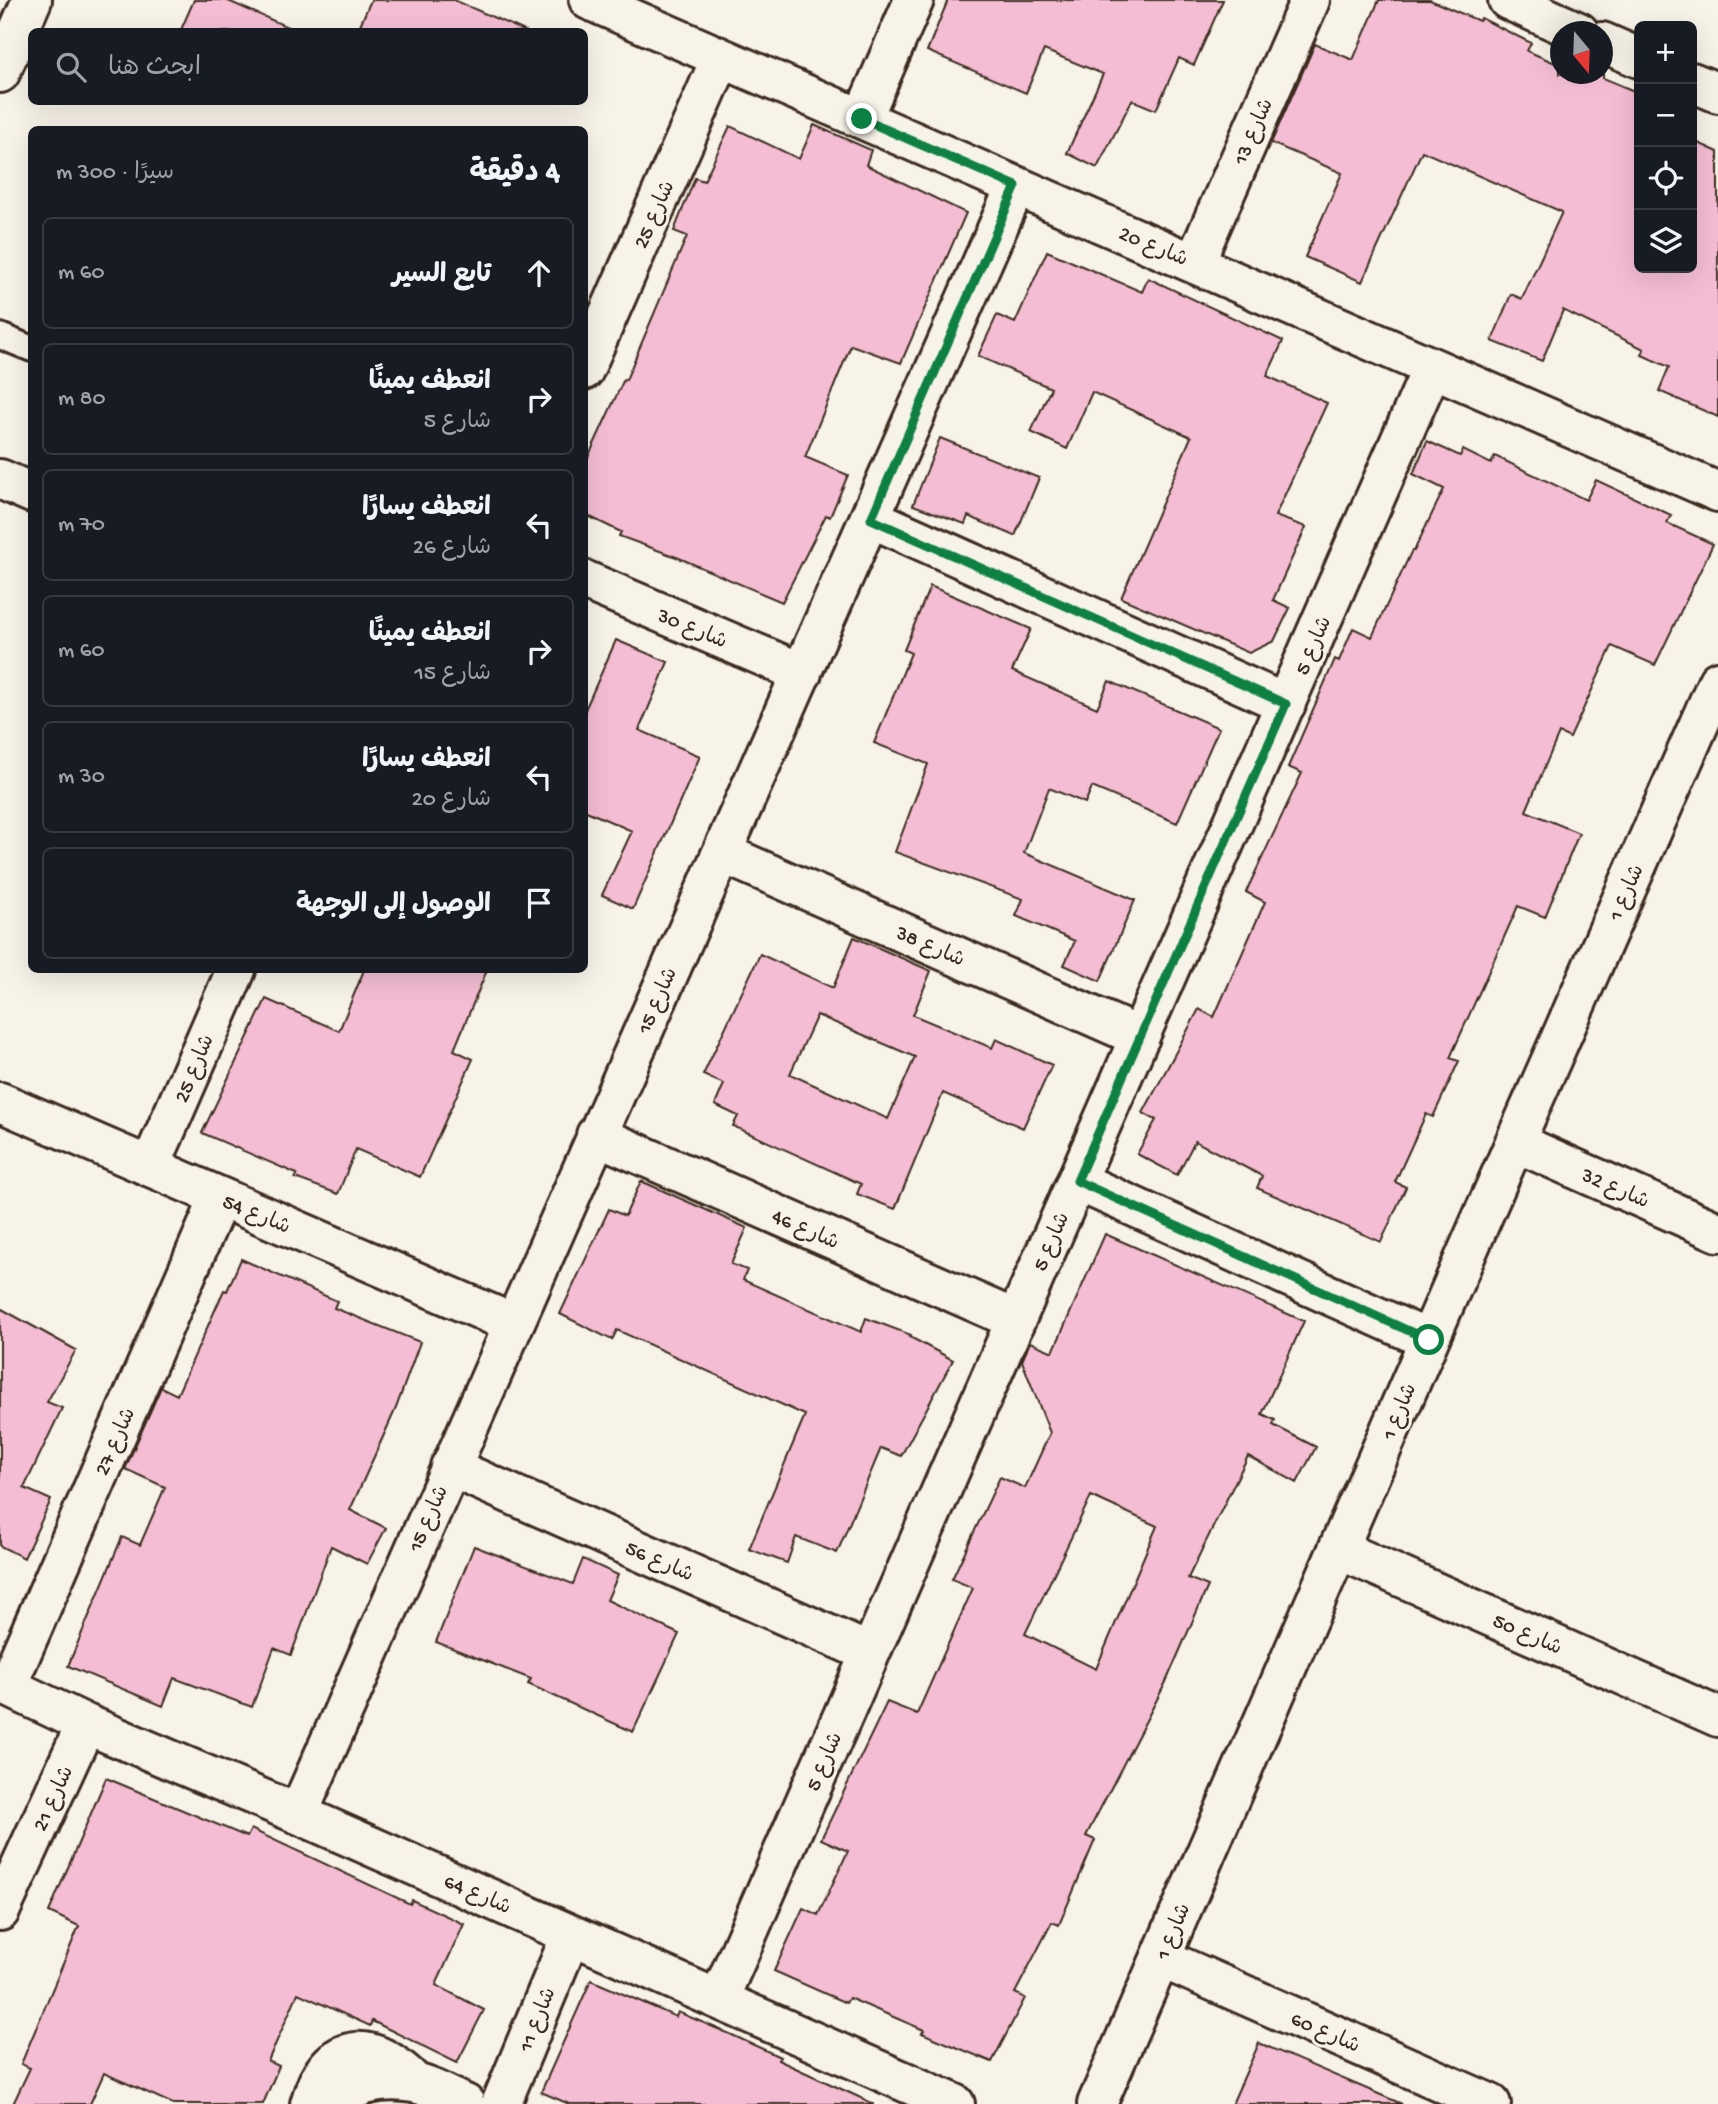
<!DOCTYPE html>
<html lang="ar">
<head>
<meta charset="utf-8">
<style>
  :root { --surface:#171b24; --page:#20242c; --text:#f1f3f6; --muted:#9ea1a6; --line:#363941 }
  body { margin:0; font-family:"Gochi Hand","Playpen Sans Arabic",sans-serif; background:var(--page); color:var(--text); direction:rtl }
  .controls { position:absolute; right:21px; top:21px; display:grid; overflow:hidden; border-radius:10px; box-shadow:0 7px 28px #0002 }
  .controls button { width:63px; height:63px; display:grid; place-items:center; padding:0; border:0; border-bottom:2px solid var(--line); background:var(--surface); color:var(--text); font:35px sans-serif }
  .compass { position:absolute; left:1550px; top:21px; width:63px; height:63px; border-radius:50%; background:var(--surface); box-shadow:0 7px 28px #0002; rotate:161deg }
  .stop { position:absolute; width:21px; height:21px; margin:-16px; border:5px solid #0b8043; border-radius:50%; background:#fff }
  .stop.end { background:#0b8043; border-color:#fff; box-shadow:0 2px 7px #0008 }
  .list { margin:0; padding:0; list-style:none }
  h2 { display:flex; justify-content:space-between; align-items:center; height:91px; margin:0; padding:0 28px; font-size:30px }
  h2 small { font-size:23px; font-weight:400; color:var(--muted) }
  .list li { display:grid; grid-template-columns:46px 1fr auto; gap:21px; align-items:center; box-sizing:border-box; height:112px; margin:0 14px 14px; padding:0 14px; border:2px solid var(--line); border-radius:10px }
  .list b { display:block; font-size:26px; white-space:nowrap }
  .list p { margin:0; font-size:23px; white-space:nowrap; color:var(--muted) }
  .list em { font-size:23px; font-style:normal; color:var(--muted) }
  .icon { flex:none; width:38px; height:38px; fill:none; stroke:currentColor; stroke-width:2; stroke-linecap:round; stroke-linejoin:round }
  .map { position:relative; flex:none; width:1718px; height:2104px; overflow:hidden; direction:ltr }
  .search { position:absolute; background:var(--surface); box-shadow:0 7px 28px #0002; left:28px; top:28px; width:560px; height:77px; display:flex; align-items:center; gap:18px; box-sizing:border-box; padding:0 24px; border-radius:10px; color:var(--muted); font-size:26px }
  .panel { position:absolute; background:var(--surface); box-shadow:0 7px 28px #0002; left:28px; top:126px; width:560px; height:847px; border-radius:10px; direction:rtl }
  .map>svg:first-child { display:block }
  .building { fill:#f4bdd4; stroke:#3b2a1e; stroke-width:2; fill-rule:evenodd }
  .lines { fill:none; stroke-linecap:round; stroke-linejoin:round }
  .lane-casing { stroke:#3b2a1e; stroke-width:30 }
  .street-casing { stroke:#3b2a1e; stroke-width:44 }
  .lane { stroke:#f7f3e8; stroke-width:24 }
  .street { stroke:#f7f3e8; stroke-width:38 }
  .route { stroke:#0b8043; stroke-width:9 }
  .labels { text-anchor:middle; stroke-width:6; stroke-linejoin:round; paint-order:stroke }
  .street-label { font-size:21px; fill:#3b2a1e; stroke:#f7f3e8 }
</style>
</head>
<body>
<div class="map">
<svg width="1718" height="2104" viewBox="0 0 1718 2104">
  <rect width="100%" height="100%" fill="#f7f3e8"/>
  <filter id="ink" filterUnits="userSpaceOnUse"><feTurbulence type="fractalNoise" baseFrequency=".0143" numOctaves="2"/><feDisplacementMap in="SourceGraphic" scale="14" xChannelSelector="R" yChannelSelector="G"/><feConvolveMatrix kernelMatrix="1 2 1 2 8 2 1 2 1" color-interpolation-filters="sRGB"/></filter>
  <g filter="url(#ink)">
    <path class="building" d="M 194,0 L 226,0 L 299,32 L 180,32 Z
      M 371,0 L 454,0 L 527,32 L 357,32 Z
      M 948,0 L 1223,0 L 1194,65 L 1179,58 L 1156,110 L 1132,100 L 1097,168 L 1067,153 L 1103,74 L 1044,50 L 1026,93 L 927,51 Z
      M 1379,0 L 1430,0 L 1479,21 L 1481,18 L 1531,43 L 1527,51 L 1560,65 L 1560,74 L 1603,74 L 1603,78 L 1639,93 L 1639,268 L 1692,268 L 1692,140 L 1718,152 L 1718,417 L 1659,391 L 1669,367 L 1642,355 L 1644,349 L 1563,310 L 1542,361 L 1492,341 L 1511,294 L 1522,299 L 1562,212 L 1422,151 L 1362,282 L 1305,257 L 1342,173 L 1271,143 L 1315,44 L 1353,60 Z
      M 814,125 L 871,150 L 866,165 L 966,213 L 901,363 L 851,345 L 805,457 L 848,475 L 830,517 L 826,515 L 782,602 L 679,558 L 619,536 L 621,532 L 584,514 L 584,466 L 624,379 L 626,380 L 687,236 L 674,231 L 695,178 L 704,181 L 730,126 L 799,159 Z
      M 1047,251 L 1142,292 L 1148,278 L 1283,341 L 1267,376 L 1327,403 L 1275,516 L 1306,527 L 1273,600 L 1290,608 L 1274,641 L 1249,653 L 1121,598 L 1191,437 L 1092,392 L 1067,449 L 1031,432 L 1051,388 L 978,356 L 997,315 L 1015,323 Z
      M 940,438 L 1039,478 L 1015,536 L 968,516 L 965,524 L 913,505 Z
      M 1427,441 L 1460,456 L 1463,450 L 1491,464 L 1495,456 L 1586,500 L 1596,480 L 1671,515 L 1667,523 L 1713,544 L 1655,665 L 1612,646 L 1570,738 L 1559,733 L 1526,811 L 1579,833 L 1545,917 L 1518,906 L 1450,1058 L 1459,1061 L 1433,1117 L 1426,1114 L 1395,1182 L 1406,1187 L 1381,1242 L 1257,1188 L 1262,1176 L 1195,1141 L 1177,1175 L 1137,1154 L 1156,1120 L 1143,1113 L 1199,1009 L 1214,1017 L 1265,902 L 1246,892 L 1302,773 L 1288,767 L 1335,659 L 1339,661 L 1353,628 L 1372,637 L 1412,550 L 1414,551 L 1444,489 L 1413,474 Z
      M 930,586 L 1031,629 L 1012,671 L 1097,708 L 1109,681 L 1219,728 L 1177,823 L 1092,787 L 1085,803 L 1049,788 L 1024,853 L 1135,900 L 1100,981 L 1064,965 L 1075,941 L 1016,916 L 1023,899 L 895,852 L 928,764 L 874,743 L 911,653 L 904,650 Z
      M 616,640 L 668,662 L 639,730 L 700,756 L 633,909 L 602,895 L 632,831 L 584,810 L 584,712 Z
      M 854,937 L 931,971 L 913,1015 L 992,1048 L 996,1039 L 1052,1065 L 1023,1128 L 943,1093 L 895,1209 L 857,1194 L 861,1184 L 733,1126 L 738,1116 L 715,1105 L 724,1084 L 703,1075 L 760,954 L 833,988 ZM 817,1015 L 915,1057 L 888,1119 L 790,1074 Z
      M 364,970 L 487,970 L 454,1050 L 473,1059 L 420,1177 L 356,1149 L 338,1194 L 295,1178 L 297,1174 L 202,1133 L 266,999 L 339,1031 Z
      M 641,1181 L 747,1228 L 731,1264 L 747,1270 L 743,1280 L 861,1332 L 866,1318 L 911,1335 L 910,1337 L 953,1360 L 901,1456 L 881,1448 L 837,1553 L 796,1537 L 787,1563 L 749,1549 L 805,1415 L 617,1330 L 612,1340 L 560,1314 L 609,1209 L 625,1216 Z
      M 1105,1234 L 1304,1321 L 1262,1414 L 1275,1420 L 1273,1425 L 1316,1447 L 1297,1483 L 1248,1456 L 1188,1578 L 1208,1586 L 1166,1682 L 1086,1836 L 1095,1840 L 1059,1925 L 1052,1922 L 1015,1993 L 1025,1998 L 992,2062 L 922,2033 L 924,2030 L 849,1998 L 846,2003 L 774,1971 L 803,1908 L 818,1915 L 848,1851 L 821,1839 L 887,1702 L 917,1714 L 973,1588 L 952,1579 L 1000,1477 L 1025,1488 L 1050,1433 L 1022,1361 L 1030,1342 L 1053,1352 ZM 1091,1496 L 1157,1526 L 1096,1669 L 1025,1634 Z
      M 241,1259 L 337,1301 L 334,1308 L 420,1342 L 396,1408 L 350,1510 L 386,1528 L 367,1564 L 331,1546 L 291,1655 L 274,1648 L 252,1707 L 174,1678 L 163,1706 L 68,1666 L 122,1537 L 140,1545 L 165,1487 L 125,1469 L 161,1387 L 177,1395 L 224,1290 L 227,1291 Z
      M 0,1308 L 76,1350 L 47,1402 L 62,1408 L 24,1488 L 51,1500 L 24,1558 L 0,1546 Z
      M 474,1546 L 573,1584 L 583,1559 L 618,1575 L 607,1600 L 679,1634 L 633,1732 L 528,1684 L 531,1679 L 436,1642 Z
      M 106,1778 L 247,1837 L 251,1829 L 410,1904 L 412,1900 L 464,1924 L 436,1985 L 484,2010 L 457,2063 L 372,2021 L 370,2026 L 298,1993 L 268,2061 L 279,2066 L 263,2104 L 173,2104 L 104,2073 L 90,2104 L 13,2104 L 30,2068 L 21,2064 L 79,1926 L 49,1912 Z
      M 591,1980 L 676,2017 L 678,2012 L 730,2034 L 780,2057 L 778,2060 L 874,2104 L 569,2104 L 541,2092 Z
      M 1259,2043 L 1402,2104 L 1232,2104 Z"/>
    <g class="lines">
      <defs>
        <path id="lane" d="M 0,336 L 32,349"/>
        <path id="street" d="M 589,0 L 1718,492
          M 1508,0 L 1579,32
          M 1602,42 L 1639,58
          M 0,73 L 32,0
          M 1692,82 L 1718,93
          M 862,119 L 914,0
          M 1195,262 L 1310,0
          M 584,370 L 721,58
          M 0,479 L 32,493
          M 871,518 L 1286,704
          M 584,580 L 802,673
          M 722,853 L 1140,1037
          M 0,1102 L 514,1324
          M 596,1135 L 1016,1320
          M 1515,1142 L 1718,1232
          M 150,1167 L 236,970
          M 1077,1181 L 1429,1340
          M 450,1467 L 870,1653
          M 1338,1549 L 1718,1717
          M 0,1683 L 86,1724 L 298,1814 L 955,2104
          M 7,1686 L 220,1197
          M 298,1814 L 1016,186
          M 0,1911 L 86,1724
          M 1161,1958 L 1491,2104
          M 719,1999 L 1432,368
          M 310,2104 C 328,2038 372,2039 415,2083
          M 332,2104 C 354,2083 384,2078 414,2083 C 431,2086 449,2097 465,2104
          M 501,2104 L 571,1935
          M 1097,2104 L 1515,1142 L 1718,681"/>
      </defs>
      <use href="#lane" class="lane-casing"/>
      <use href="#street" class="street-casing"/>
      <use href="#lane" class="lane"/>
      <use href="#street" class="street"/>
    </g>
  </g>
  <g class="lines" filter="url(#ink)">
    <path class="route" d="M 862,119 L 1016,186 L 871,519 L 1286,704 L 1077,1181 L 1429,1340"/>
  </g>
  <g class="labels">
    <g class="street-label">
      <text transform="translate(1252 131) rotate(-66)" y="7">شارع 13</text>
      <text transform="translate(653 214) rotate(-66)" y="7">شارع 25</text>
      <text transform="translate(1154 245) rotate(23)" y="7">شارع 20</text>
      <text transform="translate(693 627) rotate(23)" y="7">شارع 30</text>
      <text transform="translate(1312 645) rotate(-66)" y="7">شارع 5</text>
      <text transform="translate(1625 892) rotate(-66)" y="7">شارع 1</text>
      <text transform="translate(931 945) rotate(24)" y="7">شارع 38</text>
      <text transform="translate(656 1000) rotate(-66)" y="7">شارع 15</text>
      <text transform="translate(193 1068) rotate(-67)" y="7">شارع 25</text>
      <text transform="translate(1616 1187) rotate(24)" y="7">شارع 32</text>
      <text transform="translate(257 1213) rotate(23)" y="7">شارع 54</text>
      <text transform="translate(806 1228) rotate(24)" y="7">شارع 46</text>
      <text transform="translate(1050 1241) rotate(-66)" y="7">شارع 5</text>
      <text transform="translate(1398 1411) rotate(-67)" y="7">شارع 1</text>
      <text transform="translate(114 1441) rotate(-66)" y="7">شارع 27</text>
      <text transform="translate(427 1518) rotate(-66)" y="7">شارع 15</text>
      <text transform="translate(660 1560) rotate(24)" y="7">شارع 56</text>
      <text transform="translate(1528 1633) rotate(24)" y="7">شارع 50</text>
      <text transform="translate(823 1761) rotate(-66)" y="7">شارع 5</text>
      <text transform="translate(52 1798) rotate(-65)" y="7">شارع 21</text>
      <text transform="translate(478 1893) rotate(24)" y="7">شارع 64</text>
      <text transform="translate(1172 1931) rotate(-67)" y="7">شارع 1</text>
      <text transform="translate(536 2019) rotate(-68)" y="7">شارع 11</text>
      <text transform="translate(1326 2031) rotate(24)" y="7">شارع 60</text>
    </g>
  </g>
</svg>
<div class="controls">
<button>+</button>
<button>−</button>
<button><svg class="icon" aria-label="locate" viewBox="0 0 24 24"><circle cx="12" cy="12" r="6"/><path d="M12 2v4M12 18v4M2 12h4M18 12h4"/></svg></button>
<button><svg class="icon" aria-label="layers" viewBox="0 0 24 24"><path d="M12 4l9 5-9 5-9-5zM3 14l9 5 9-5"/></svg></button>
</div>
<svg class="compass" viewBox="-18 -18 36 36"><path d="M0-13l5 13h-10z" fill="#e53935"/><path d="M0 13l5-13h-10z" fill="#9ea1a6"/></svg>
<div class="stop" style="left:1429px;top:1340px"></div>
<div class="stop end" style="left:862px;top:119px"></div>
<div class="search"><svg class="icon" aria-label="search" viewBox="0 0 24 24"><circle cx="10" cy="10" r="6"/><path d="M15 15l6 6"/></svg>ابحث هنا</div>
<section class="panel">
<h2>4 دقيقة<small>سيرًا · 300 m</small></h2>
<ul class="list">
<li><svg class="icon" aria-label="ahead" viewBox="0 0 24 24"><path d="M12 20V5M6 11l6-6 6 6"/></svg><div><b>تابع السير</b></div><em>60 m</em></li>
<li><svg class="icon" aria-label="right" viewBox="0 0 24 24"><path d="M7 20v-9h11M14 6l5 5-5 5"/></svg><div><b>انعطف يمينًا</b><p>شارع 5</p></div><em>80 m</em></li>
<li><svg class="icon" aria-label="left" viewBox="0 0 24 24"><path d="M17 20v-9H6M10 6l-5 5 5 5"/></svg><div><b>انعطف يسارًا</b><p>شارع 26</p></div><em>70 m</em></li>
<li><svg class="icon" aria-label="right" viewBox="0 0 24 24"><path d="M7 20v-9h11M14 6l5 5-5 5"/></svg><div><b>انعطف يمينًا</b><p>شارع 15</p></div><em>60 m</em></li>
<li><svg class="icon" aria-label="left" viewBox="0 0 24 24"><path d="M17 20v-9H6M10 6l-5 5 5 5"/></svg><div><b>انعطف يسارًا</b><p>شارع 20</p></div><em>30 m</em></li>
<li><svg class="icon" aria-label="arrive" viewBox="0 0 24 24"><path d="M6 21V4h12l-3 4 3 4H6"/></svg><div><b>الوصول إلى الوجهة</b></div></li>
</ul>
</section>
</div>
</body>
</html>
